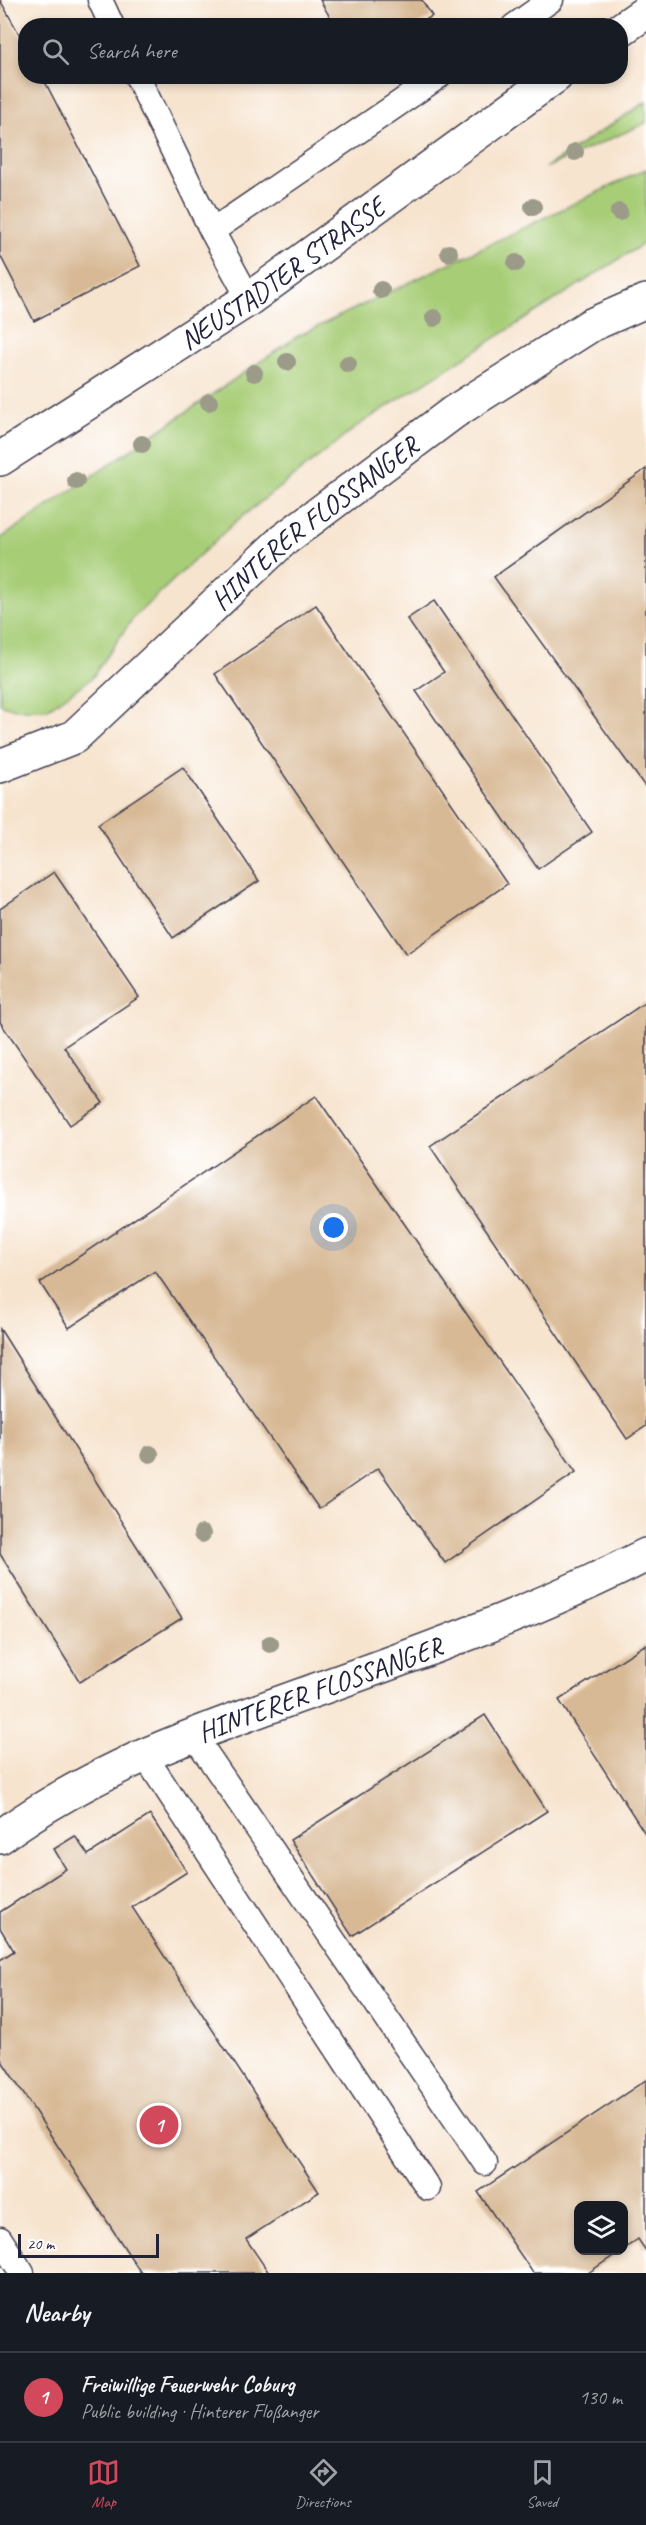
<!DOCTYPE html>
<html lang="en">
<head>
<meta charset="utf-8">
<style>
  :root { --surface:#171b24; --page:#20242c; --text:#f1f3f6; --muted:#9ea1a6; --line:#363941; --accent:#d1495b }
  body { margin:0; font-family:Caveat,sans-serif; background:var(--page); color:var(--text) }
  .controls { position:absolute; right:18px; bottom:18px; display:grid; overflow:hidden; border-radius:12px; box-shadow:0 3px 9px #0003 }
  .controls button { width:54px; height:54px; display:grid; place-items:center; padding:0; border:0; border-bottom:2px solid var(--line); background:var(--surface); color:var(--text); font:30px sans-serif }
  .scale { position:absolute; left:18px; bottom:15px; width:141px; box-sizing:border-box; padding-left:6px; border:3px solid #22223b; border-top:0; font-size:16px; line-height:21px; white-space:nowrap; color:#22223b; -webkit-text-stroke:4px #fff; paint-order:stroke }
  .you { position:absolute; left:334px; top:1228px; width:21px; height:21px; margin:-15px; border:4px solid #fff; border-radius:50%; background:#1a73e8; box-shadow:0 0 0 9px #1a73e833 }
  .badge { display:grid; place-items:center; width:39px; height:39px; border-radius:50%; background:var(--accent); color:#fff; font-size:20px; font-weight:700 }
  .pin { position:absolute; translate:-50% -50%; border:3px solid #fff; box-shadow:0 2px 6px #0006 }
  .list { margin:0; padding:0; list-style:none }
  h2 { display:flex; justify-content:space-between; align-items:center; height:78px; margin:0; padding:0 24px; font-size:26px }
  h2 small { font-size:20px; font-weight:400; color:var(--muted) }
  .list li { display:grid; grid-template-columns:39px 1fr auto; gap:18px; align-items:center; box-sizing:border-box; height:90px; padding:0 24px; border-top:2px solid var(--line) }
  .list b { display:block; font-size:22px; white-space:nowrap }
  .list p { margin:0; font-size:20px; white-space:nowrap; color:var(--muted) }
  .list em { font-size:20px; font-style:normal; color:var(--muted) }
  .icon { flex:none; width:33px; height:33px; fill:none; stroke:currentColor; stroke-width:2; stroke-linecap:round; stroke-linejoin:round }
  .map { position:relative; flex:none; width:646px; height:2273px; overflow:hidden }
  .search { position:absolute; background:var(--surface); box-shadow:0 3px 9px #0003; left:18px; right:18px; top:18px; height:66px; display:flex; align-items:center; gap:15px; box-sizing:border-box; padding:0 21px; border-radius:24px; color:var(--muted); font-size:22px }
  .sheet { height:168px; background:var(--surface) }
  nav { display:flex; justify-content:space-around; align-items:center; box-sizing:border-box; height:84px; border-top:2px solid var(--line); background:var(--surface); font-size:16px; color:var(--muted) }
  nav a { display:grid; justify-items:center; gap:3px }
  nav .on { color:var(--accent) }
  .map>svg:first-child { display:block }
  .green { fill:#a7cd77; stroke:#647859; stroke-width:1.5 }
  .building { fill:#d8b995 }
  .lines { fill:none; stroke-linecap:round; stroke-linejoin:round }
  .service-casing { stroke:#423f51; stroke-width:27 }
  .minor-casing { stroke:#423f51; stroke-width:36 }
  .tertiary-casing { stroke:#423f51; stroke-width:36 }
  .service { stroke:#fff; stroke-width:24 }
  .minor { stroke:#fff; stroke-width:33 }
  .tertiary { stroke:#fff; stroke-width:33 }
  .tree { fill:#9c9a89 }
  .labels { text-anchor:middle; stroke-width:5; stroke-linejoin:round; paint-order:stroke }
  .street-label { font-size:28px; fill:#22223b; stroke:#fff }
</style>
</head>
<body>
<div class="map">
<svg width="646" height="2273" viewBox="0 0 646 2273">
  <rect width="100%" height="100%" fill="#fff"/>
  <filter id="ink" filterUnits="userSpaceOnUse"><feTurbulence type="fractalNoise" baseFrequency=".0167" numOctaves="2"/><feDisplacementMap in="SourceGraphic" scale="12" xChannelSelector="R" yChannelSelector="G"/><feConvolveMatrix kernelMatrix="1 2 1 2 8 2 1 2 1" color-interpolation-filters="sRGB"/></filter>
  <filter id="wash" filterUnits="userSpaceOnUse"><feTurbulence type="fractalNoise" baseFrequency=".008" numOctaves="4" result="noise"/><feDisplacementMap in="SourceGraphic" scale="24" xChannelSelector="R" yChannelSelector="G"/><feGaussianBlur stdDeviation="1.35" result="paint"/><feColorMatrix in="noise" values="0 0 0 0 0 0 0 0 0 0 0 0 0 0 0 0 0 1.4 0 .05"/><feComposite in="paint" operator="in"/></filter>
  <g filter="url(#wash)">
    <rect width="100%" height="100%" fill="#f7e4cf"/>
    <path class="green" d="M 646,102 L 646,123 L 545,168 Z
      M 646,169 L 646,242 L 363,422 L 235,522 L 133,618 L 92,678 L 47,709 L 15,709 L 0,704 L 0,539 L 298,336 Z"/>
    <g id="blocks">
      <path class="building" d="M 0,0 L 26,46 L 26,76 L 42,76 L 140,266 L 34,321 L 0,255 Z
        M 320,0 L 422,0 L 432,16 L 416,26 L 335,26 Z
        M 646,469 L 646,788 L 494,577 Z
        M 434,601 L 592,832 L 538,869 L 416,691 L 444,672 L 407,619 Z
        M 316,605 L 507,884 L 406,954 L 215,674 Z
        M 183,767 L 259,881 L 173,938 L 98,824 Z
        M 54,872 L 139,997 L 64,1047 L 103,1103 L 70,1125 L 0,1022 L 0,909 Z
        M 646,1002 L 646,1426 L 627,1439 L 430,1146 Z
        M 316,1096 L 576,1472 L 445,1563 L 378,1468 L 319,1509 L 155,1271 L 69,1328 L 40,1283 Z
        M 0,1329 L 182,1618 L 80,1682 L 0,1554 Z
        M 646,1644 L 646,1835 L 559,1700 Z
        M 485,1715 L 547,1811 L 352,1936 L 290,1840 Z
        M 150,1815 L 187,1872 L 132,1907 L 319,2192 L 246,2239 L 269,2273 L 141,2273 L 0,2058 L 0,1960 L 14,1951 L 0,1928 L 0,1912 L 66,1869 L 54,1849 L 75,1836 L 88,1855 Z
        M 646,2080 L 646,2251 L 638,2239 L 624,2249 L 624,2206 L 578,2206 L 578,2250 L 622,2250 L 588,2273 L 533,2273 L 478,2192 Z"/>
    </g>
  </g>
  <g filter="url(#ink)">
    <use href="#blocks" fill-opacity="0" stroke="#423f51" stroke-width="1.5"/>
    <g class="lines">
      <defs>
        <path id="service" d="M 100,0 L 112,26
          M 514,26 L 551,0
          M 137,76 L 212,231
          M 249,299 L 212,231 L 439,76
          M 193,1734 L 485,2163
          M 143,1753 L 428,2188
          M 0,2239 L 22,2273"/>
        <g id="minor">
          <path id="s1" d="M 0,766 L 74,737 L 282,541 L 454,412 L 591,325 L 646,301"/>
          <path id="s2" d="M 0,1837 C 98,1765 210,1728 324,1687 C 434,1648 542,1608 646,1555"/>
        </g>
        <g id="tertiary">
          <path d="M 620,30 L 646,12"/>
          <path id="s3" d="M 0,459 L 249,299 L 556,76"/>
        </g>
      </defs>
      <use href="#service" class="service-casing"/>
      <use href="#minor" class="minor-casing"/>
      <use href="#tertiary" class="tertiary-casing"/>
      <use href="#service" class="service"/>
      <use href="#minor" class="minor"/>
      <use href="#tertiary" class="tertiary"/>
    </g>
    <g class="tree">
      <circle cx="575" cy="152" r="9"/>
      <circle cx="533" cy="207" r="9"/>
      <circle cx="619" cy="212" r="9"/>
      <circle cx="449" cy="253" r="9"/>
      <circle cx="516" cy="263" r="9"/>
      <circle cx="381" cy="290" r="9"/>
      <circle cx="434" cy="318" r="9"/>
      <circle cx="287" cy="362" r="9"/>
      <circle cx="348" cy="364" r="9"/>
      <circle cx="254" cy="373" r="9"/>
      <circle cx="209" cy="402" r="9"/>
      <circle cx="142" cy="444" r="9"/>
      <circle cx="76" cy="481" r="9"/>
      <circle cx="150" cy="1454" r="9"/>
      <circle cx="202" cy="1534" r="9"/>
      <circle cx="270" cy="1644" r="9"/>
    </g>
  </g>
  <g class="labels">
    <g class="street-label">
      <text dy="10" stroke="none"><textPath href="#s3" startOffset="338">NEUSTADTER STRASSE</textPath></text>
      <text dy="10" stroke="none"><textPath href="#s1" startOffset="402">HINTERER FLOSSANGER</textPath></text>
      <text dy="10" stroke="none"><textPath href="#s2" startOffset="354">HINTERER FLOSSANGER</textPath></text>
    </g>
  </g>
</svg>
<div class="controls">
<button><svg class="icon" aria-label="layers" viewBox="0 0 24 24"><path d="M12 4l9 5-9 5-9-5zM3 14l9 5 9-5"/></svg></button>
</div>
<div class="scale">20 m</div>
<div class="you"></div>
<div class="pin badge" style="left:159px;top:2125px">1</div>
<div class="search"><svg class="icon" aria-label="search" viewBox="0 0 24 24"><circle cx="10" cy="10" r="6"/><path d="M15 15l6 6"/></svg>Search here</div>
</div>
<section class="sheet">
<h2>Nearby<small></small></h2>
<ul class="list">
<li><span class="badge">1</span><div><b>Freiwillige Feuerwehr Coburg</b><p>Public building · Hinterer Floßanger</p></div><em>130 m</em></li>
</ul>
</section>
<nav>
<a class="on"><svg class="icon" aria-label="map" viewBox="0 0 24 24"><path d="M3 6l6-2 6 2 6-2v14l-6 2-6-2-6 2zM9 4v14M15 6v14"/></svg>Map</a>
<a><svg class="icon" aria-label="directions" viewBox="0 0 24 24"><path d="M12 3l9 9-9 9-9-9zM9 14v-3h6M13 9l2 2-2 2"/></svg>Directions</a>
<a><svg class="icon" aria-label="saved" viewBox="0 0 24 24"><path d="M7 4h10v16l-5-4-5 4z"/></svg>Saved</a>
</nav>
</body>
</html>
